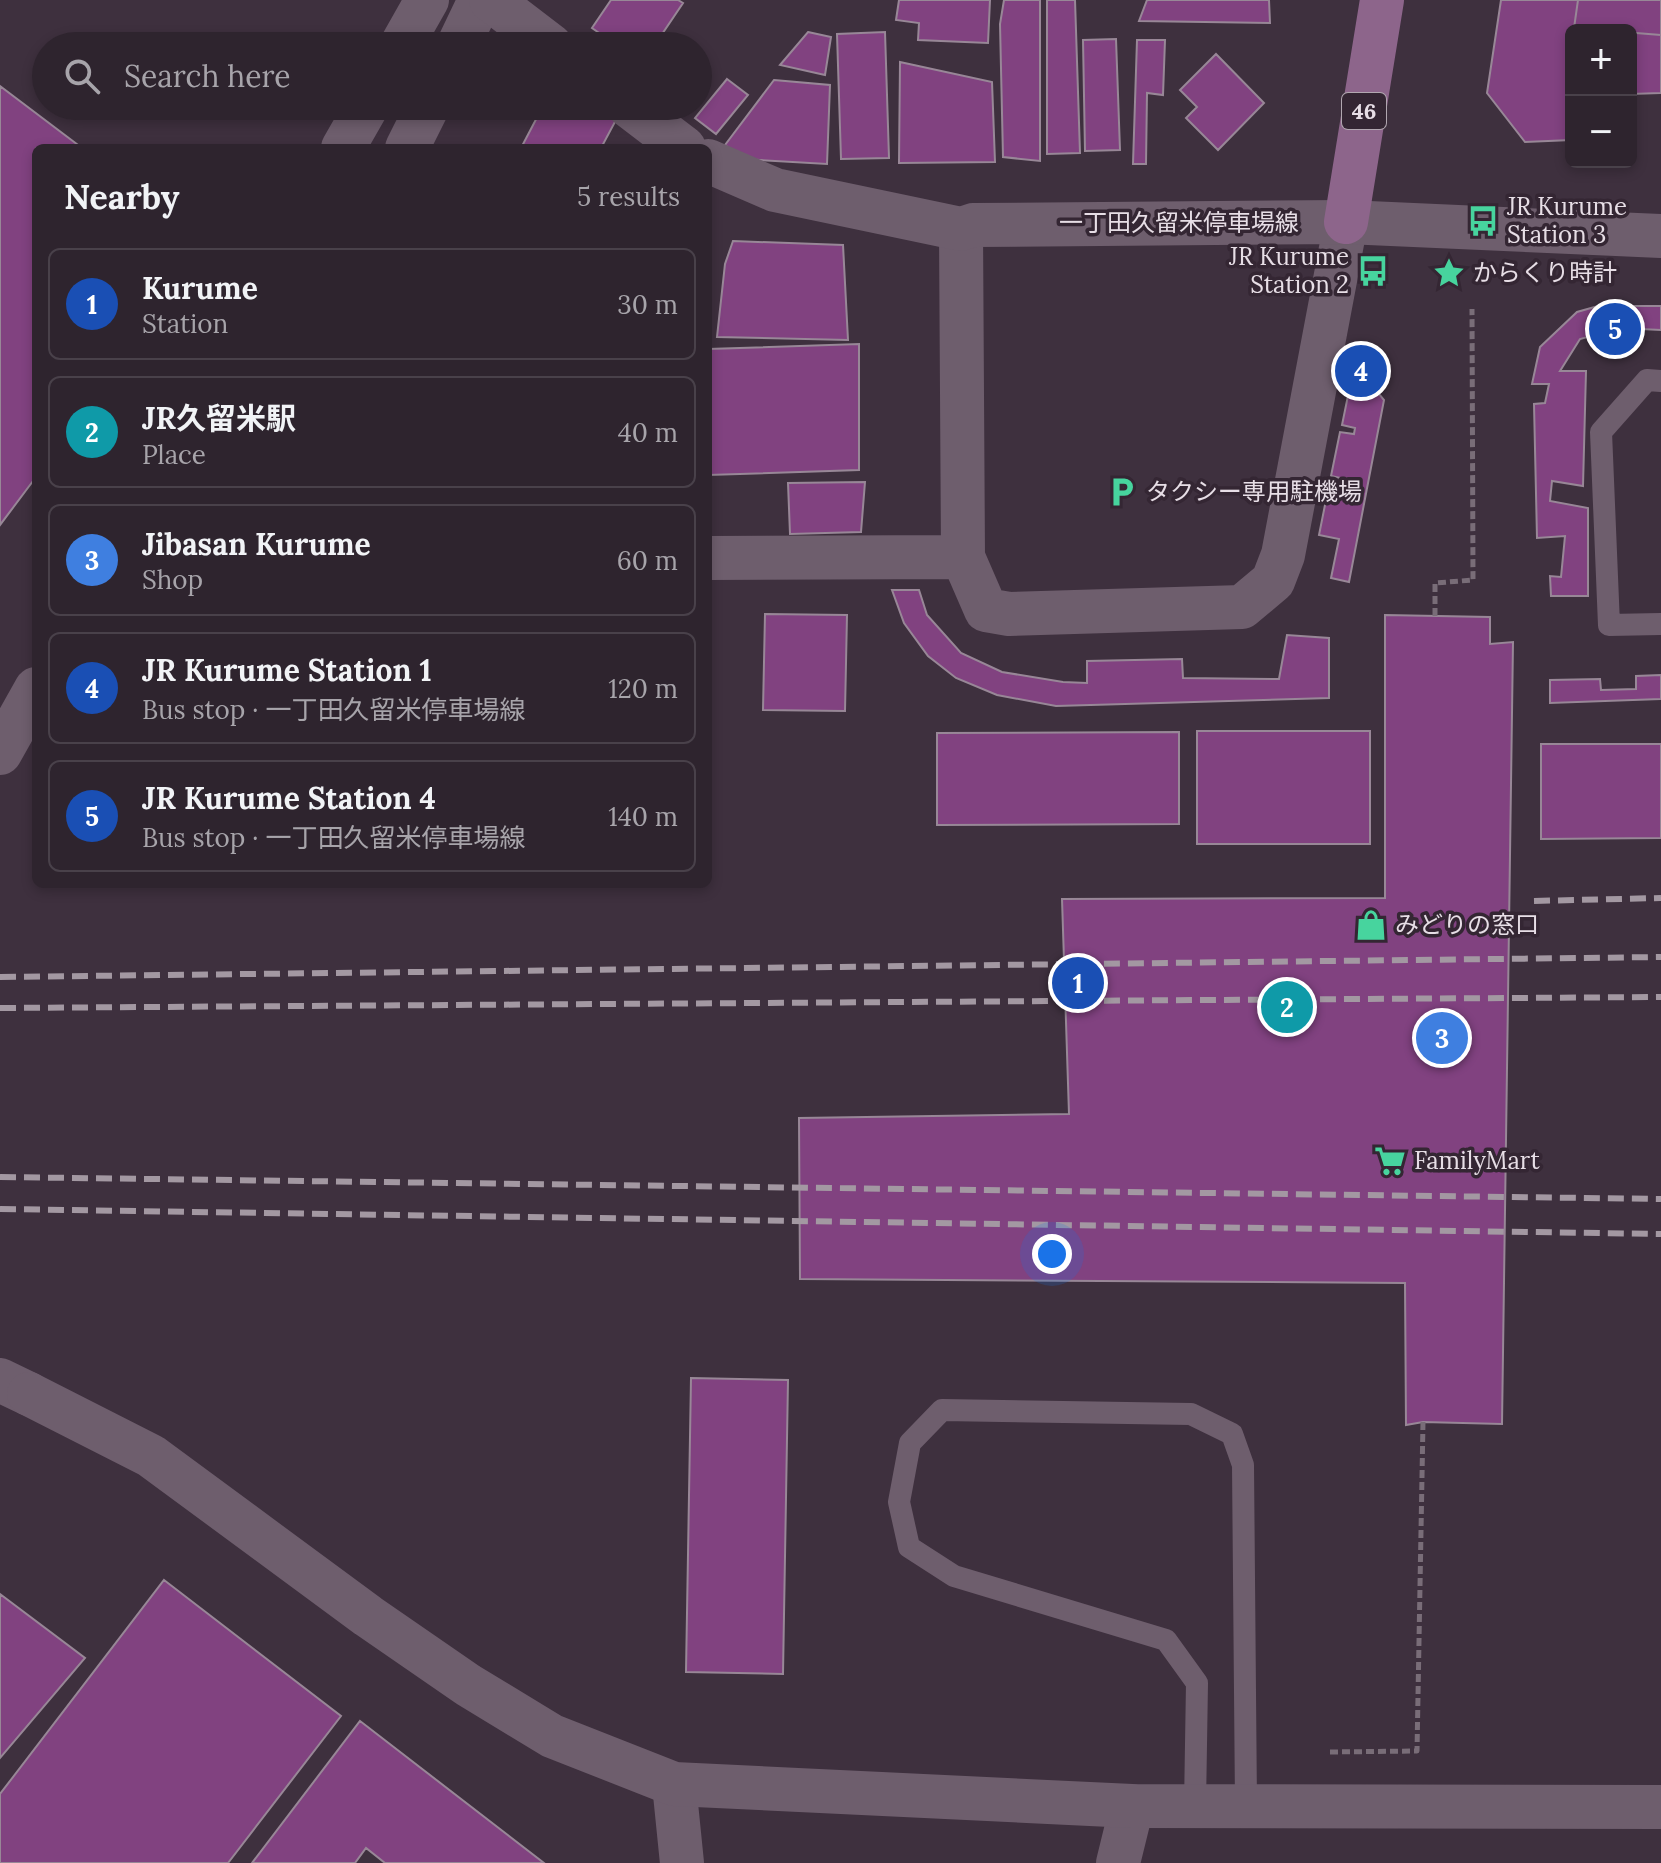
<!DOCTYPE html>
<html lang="en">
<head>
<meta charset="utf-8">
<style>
  :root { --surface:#2e242e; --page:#362c36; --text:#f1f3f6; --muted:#a7a4aa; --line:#49414a; --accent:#ea580c }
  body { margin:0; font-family:Lora,"Noto Sans JP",serif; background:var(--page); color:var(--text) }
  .controls { position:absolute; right:24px; top:24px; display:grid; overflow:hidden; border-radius:12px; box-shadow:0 4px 12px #0003 }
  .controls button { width:72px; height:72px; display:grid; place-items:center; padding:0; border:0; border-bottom:2px solid var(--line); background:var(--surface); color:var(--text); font:40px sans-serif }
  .you { position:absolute; left:1052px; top:1254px; width:28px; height:28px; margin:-20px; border:6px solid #fff; border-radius:50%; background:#1a73e8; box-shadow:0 0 0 12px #1a73e833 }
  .badge { display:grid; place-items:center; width:52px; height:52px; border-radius:50%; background:var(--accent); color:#fff; font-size:26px; font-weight:700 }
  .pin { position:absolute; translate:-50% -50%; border:4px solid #fff; box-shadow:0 2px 8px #0006 }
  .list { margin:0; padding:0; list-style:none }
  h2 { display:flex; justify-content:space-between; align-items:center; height:104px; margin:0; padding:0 32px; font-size:34px }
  h2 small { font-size:26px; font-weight:400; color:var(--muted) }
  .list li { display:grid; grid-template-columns:52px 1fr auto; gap:24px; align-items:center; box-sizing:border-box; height:112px; margin:0 16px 16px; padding:0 16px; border:2px solid var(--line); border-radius:12px }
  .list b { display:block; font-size:30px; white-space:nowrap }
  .list p { margin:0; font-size:26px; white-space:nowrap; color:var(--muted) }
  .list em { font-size:26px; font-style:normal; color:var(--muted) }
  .icon { flex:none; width:44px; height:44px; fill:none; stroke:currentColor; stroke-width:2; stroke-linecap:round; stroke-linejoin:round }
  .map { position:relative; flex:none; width:1661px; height:1863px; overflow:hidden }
  .search { position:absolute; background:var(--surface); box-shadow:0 4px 12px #0003; left:32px; top:32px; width:680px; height:88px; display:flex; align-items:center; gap:20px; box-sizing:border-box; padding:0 28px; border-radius:44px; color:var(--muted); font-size:30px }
  .panel { position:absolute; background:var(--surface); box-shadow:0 4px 12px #0003; left:32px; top:144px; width:680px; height:744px; border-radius:12px }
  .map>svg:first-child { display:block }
  .building { fill:#814280; stroke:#988797; stroke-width:2 }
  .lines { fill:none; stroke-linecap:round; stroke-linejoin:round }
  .path { stroke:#796d78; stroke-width:5; stroke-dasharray:8 4; stroke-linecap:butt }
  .lane { stroke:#6e5e6d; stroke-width:22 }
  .street { stroke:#6e5e6d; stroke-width:44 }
  .secondary { stroke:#6e5e6d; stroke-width:44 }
  .primary { stroke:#8d658b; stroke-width:44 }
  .rail { stroke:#a398a2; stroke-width:6; stroke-dasharray:16 8; stroke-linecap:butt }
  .labels { text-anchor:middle; stroke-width:7; stroke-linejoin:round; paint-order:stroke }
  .shield { fill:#342633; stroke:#b1a7b0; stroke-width:2 }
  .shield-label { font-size:22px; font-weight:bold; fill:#e7dee6 }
  .poi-label { font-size:24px; fill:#e7dee6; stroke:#342633; text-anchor:start }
  .street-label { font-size:24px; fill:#e7dee6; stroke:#342633 }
</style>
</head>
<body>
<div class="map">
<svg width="1661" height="1863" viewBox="0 0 1661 1863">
  <rect width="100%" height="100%" fill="#3e303e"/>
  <path class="building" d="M 611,0 L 678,0 L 683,3 L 654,46 L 618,46 L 592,28 Z
    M 899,0 L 990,0 L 988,43 L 918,40 L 919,23 L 896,20 Z
    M 1004,0 L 1040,0 L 1040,161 L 1003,157 L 1000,24 Z
    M 1047,0 L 1075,0 L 1080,153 L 1047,154 Z
    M 1147,0 L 1269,0 L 1270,23 L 1139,21 Z
    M 1501,0 L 1661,0 L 1661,93 L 1631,94 L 1631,30 L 1571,30 L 1571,140 L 1525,142 L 1487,93 Z
    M 1578,0 L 1661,0 L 1661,35 L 1574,28 Z
    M 808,32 L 831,37 L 825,75 L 780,65 Z
    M 885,32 L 889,158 L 841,159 L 837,34 Z
    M 1116,39 L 1120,150 L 1085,151 L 1083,40 Z
    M 1137,40 L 1165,40 L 1163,95 L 1147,93 L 1146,164 L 1133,164 Z
    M 1216,54 L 1264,103 L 1218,150 L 1186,118 L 1197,107 L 1180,90 Z
    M 900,62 L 992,82 L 995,162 L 899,163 Z
    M 727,79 L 748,95 L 716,134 L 695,118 Z
    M 774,80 L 830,85 L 827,164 L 743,159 L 725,145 Z
    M 0,86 L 82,148 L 36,148 L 36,477 L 0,525 Z
    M 543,106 L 591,106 L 616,120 L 601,148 L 521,148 Z
    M 733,241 L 843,245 L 848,340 L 717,337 L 725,264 Z
    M 1598,306 L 1661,306 L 1661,330 L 1620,328 L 1580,339 L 1560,371 L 1586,371 L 1583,486 L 1552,481 L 1550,501 L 1588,508 L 1588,596 L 1551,596 L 1550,576 L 1561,577 L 1565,536 L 1537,538 L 1534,404 L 1545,403 L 1549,384 L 1532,384 L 1540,347 L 1577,312 Z
    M 859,344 L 859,470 L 708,475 L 708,349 Z
    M 1352,376 L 1366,378 L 1384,400 L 1349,582 L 1331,578 L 1339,539 L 1319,535 L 1328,490 L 1342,493 L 1345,479 L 1331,476 L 1340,432 L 1354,434 L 1355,428 L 1342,425 Z
    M 865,482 L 861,532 L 790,534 L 788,483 Z
    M 892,590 L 919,590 L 927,615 L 961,653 L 1002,672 L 1063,682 L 1087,683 L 1087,661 L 1182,659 L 1183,678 L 1279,679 L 1287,635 L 1329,638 L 1329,698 L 1056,706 L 997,695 L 956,678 L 928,656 L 904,623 Z
    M 765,614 L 847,615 L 845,711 L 763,710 Z
    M 1385,615 L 1490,617 L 1490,644 L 1513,642 L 1502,1424 L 1423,1422 L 1406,1425 L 1405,1283 L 800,1279 L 799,1118 L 1069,1114 L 1062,899 L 1385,898 Z
    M 1661,675 L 1661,699 L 1550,703 L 1550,680 L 1600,679 L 1601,690 L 1636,689 L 1636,676 Z
    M 1197,731 L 1370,731 L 1370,844 L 1197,844 Z
    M 1179,732 L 1179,824 L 937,825 L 937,733 Z
    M 1541,744 L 1661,744 L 1661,838 L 1541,839 Z
    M 691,1378 L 788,1380 L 783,1674 L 686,1672 Z
    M 164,1580 L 341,1716 L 228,1863 L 0,1863 L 0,1794 Z
    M 0,1594 L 85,1658 L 0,1758 Z
    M 360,1721 L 544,1863 L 385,1863 L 366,1848 L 355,1863 L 252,1863 Z"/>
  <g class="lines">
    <path class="path" d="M 1435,616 L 1435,583 L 1473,580 L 1472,309
      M 1330,1752 L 1417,1751 L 1423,1422"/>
    <path class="lane" d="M 1661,381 L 1647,380 L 1601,432 L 1609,625 L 1661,624
      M 1195,1806 L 1197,1683 L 1166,1640 L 954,1576 L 909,1547 L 899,1502 L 910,1443 L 942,1410 L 1191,1414 L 1232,1434 L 1243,1465 L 1246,1805"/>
    <path class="street" d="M 458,46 L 480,0
      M 407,148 L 428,106
      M 961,229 L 963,557 L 986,610 L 1009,614 L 1242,607 L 1273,581 L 1283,555 L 1346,222
      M 708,558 L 963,557
      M 0,1380 L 29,1394
      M 674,1784 L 682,1863
      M 1118,1863 L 1132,1806"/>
    <path class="secondary" d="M 491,0 L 551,46
      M 401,46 L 427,0
      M 629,106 L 684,148
      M 343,148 L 367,106
      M 708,161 L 775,190 L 961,229 L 973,225 L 1346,222 L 1661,236
      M 0,753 L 36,689
      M 29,1394 L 151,1456 L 368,1616 L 468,1685 L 552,1736 L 674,1784 L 1132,1806 L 1661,1807"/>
    <path class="primary" d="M 1346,222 L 1382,0"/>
    <path class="rail" d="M 1534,901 L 1661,898
      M 0,977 L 1661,957
      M 0,1008 L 1661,997
      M 0,1177 L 1661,1199
      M 0,1209 L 1661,1234"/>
  </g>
  <defs>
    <symbol id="bus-bare" viewBox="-9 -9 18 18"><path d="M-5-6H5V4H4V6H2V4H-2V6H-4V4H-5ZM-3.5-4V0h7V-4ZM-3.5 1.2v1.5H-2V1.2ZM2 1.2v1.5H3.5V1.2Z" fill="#47d49e" stroke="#342633" stroke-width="2.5" paint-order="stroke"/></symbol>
    <symbol id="sight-bare" viewBox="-9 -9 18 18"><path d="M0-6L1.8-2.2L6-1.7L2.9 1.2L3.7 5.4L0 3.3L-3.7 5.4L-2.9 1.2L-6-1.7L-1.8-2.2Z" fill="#47d49e" stroke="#342633" stroke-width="2.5" paint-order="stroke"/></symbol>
    <symbol id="parking-bare" viewBox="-9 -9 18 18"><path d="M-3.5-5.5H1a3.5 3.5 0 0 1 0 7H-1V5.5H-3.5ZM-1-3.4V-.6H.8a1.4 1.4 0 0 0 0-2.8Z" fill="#47d49e" stroke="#342633" stroke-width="2.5" paint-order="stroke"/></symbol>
    <symbol id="shop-bare" viewBox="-9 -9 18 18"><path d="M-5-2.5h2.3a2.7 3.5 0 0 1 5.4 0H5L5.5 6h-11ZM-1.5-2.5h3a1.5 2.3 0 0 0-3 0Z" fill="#47d49e" stroke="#342633" stroke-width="2.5" paint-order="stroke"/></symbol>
    <symbol id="supermarket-bare" viewBox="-9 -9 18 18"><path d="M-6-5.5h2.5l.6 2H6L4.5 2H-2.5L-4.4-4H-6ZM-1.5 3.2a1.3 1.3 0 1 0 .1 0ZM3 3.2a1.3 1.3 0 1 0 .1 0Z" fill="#47d49e" stroke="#342633" stroke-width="2.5" paint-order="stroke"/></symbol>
  </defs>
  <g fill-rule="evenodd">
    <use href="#bus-bare" x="1461" y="199" width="44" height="44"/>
    <use href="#bus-bare" x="1351" y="249" width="44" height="44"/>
    <use href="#sight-bare" x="1427" y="251" width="44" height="44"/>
    <use href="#parking-bare" x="1100" y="470" width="44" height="44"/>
    <use href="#shop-bare" x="1349" y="903" width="44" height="44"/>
    <use href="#supermarket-bare" x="1368" y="1139" width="44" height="44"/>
  </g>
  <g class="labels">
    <rect class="shield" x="1342" y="93" width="44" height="36" rx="6"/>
    <g class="shield-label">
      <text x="1364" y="119">46</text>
    </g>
    <g class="poi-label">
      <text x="1507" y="215">JR Kurume<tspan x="1507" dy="28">Station 3</tspan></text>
      <text x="1349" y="265" text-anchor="end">JR Kurume<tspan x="1349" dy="28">Station 2</tspan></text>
      <text x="1473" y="281">からくり時計</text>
      <text x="1146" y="500">タクシー専用駐機場</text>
      <text x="1395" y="933">みどりの窓口</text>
      <text x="1414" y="1169">FamilyMart</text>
    </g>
    <g class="street-label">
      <text x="1179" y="231">一丁田久留米停車場線</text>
    </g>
  </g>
</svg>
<div class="controls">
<button>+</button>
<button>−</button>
</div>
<div class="you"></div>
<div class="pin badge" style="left:1078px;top:983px;background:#1a4fb4">1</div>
<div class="pin badge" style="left:1287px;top:1007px;background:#0f9aa8">2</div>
<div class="pin badge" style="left:1442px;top:1038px;background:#3f7fe0">3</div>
<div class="pin badge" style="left:1361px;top:371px;background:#1a4fb4">4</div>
<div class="pin badge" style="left:1615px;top:329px;background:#1a4fb4">5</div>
<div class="search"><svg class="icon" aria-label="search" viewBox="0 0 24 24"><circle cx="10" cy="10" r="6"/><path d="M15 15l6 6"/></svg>Search here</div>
<section class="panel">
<h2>Nearby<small>5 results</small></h2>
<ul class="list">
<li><span class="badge" style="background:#1a4fb4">1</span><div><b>Kurume</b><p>Station</p></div><em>30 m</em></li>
<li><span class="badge" style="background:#0f9aa8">2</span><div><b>JR久留米駅</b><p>Place</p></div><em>40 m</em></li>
<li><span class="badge" style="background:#3f7fe0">3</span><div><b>Jibasan Kurume</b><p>Shop</p></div><em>60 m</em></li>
<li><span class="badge" style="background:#1a4fb4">4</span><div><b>JR Kurume Station 1</b><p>Bus stop · 一丁田久留米停車場線</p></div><em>120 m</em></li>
<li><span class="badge" style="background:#1a4fb4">5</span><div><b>JR Kurume Station 4</b><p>Bus stop · 一丁田久留米停車場線</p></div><em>140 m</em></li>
</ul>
</section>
</div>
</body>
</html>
